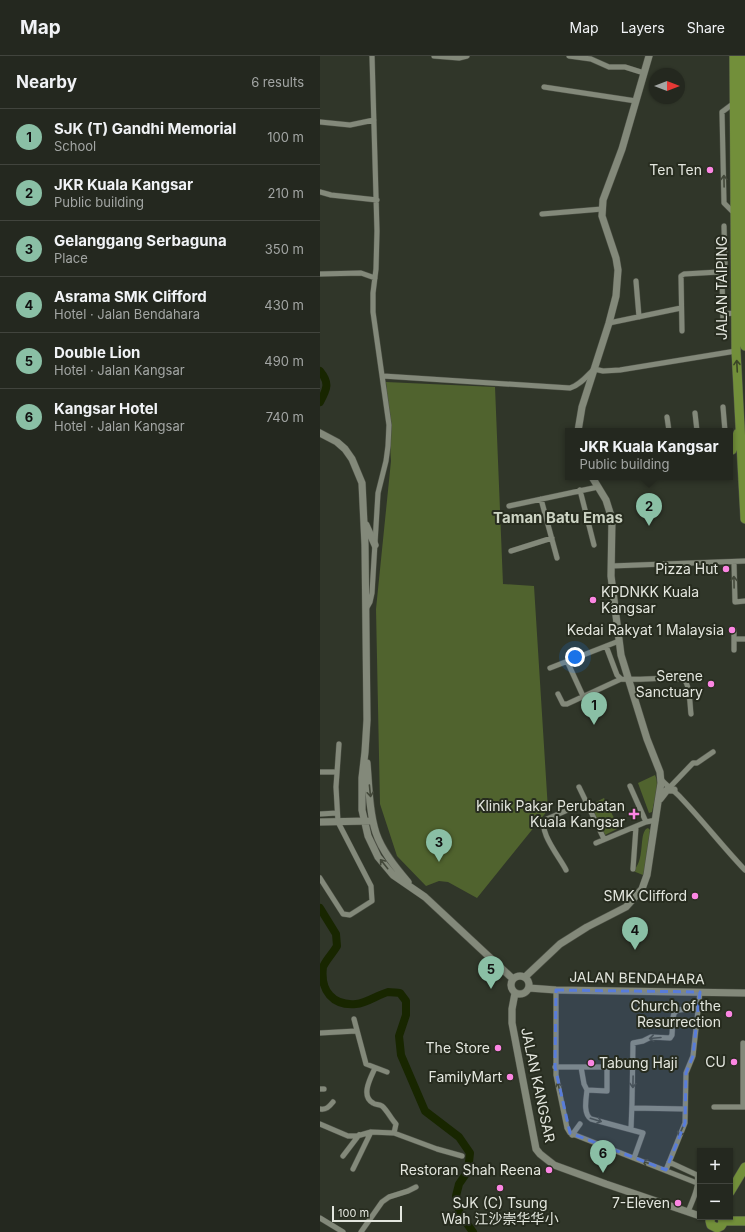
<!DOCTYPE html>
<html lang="en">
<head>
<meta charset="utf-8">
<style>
  :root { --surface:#24281f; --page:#30342c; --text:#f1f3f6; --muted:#a3a6a4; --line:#41443d; --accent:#8abfa5 }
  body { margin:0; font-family:Inter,"Noto Sans SC",sans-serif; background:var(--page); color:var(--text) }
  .controls { position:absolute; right:12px; bottom:12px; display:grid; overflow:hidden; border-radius:0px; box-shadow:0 1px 3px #0004 }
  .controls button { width:36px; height:36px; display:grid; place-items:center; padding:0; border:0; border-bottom:1px solid var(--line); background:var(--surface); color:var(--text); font:20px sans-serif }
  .compass { position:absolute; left:329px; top:12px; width:36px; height:36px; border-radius:50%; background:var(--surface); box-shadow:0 1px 3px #0004; rotate:90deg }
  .scale { position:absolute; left:12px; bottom:10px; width:70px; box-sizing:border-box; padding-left:4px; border:2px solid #e3e6de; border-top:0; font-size:11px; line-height:14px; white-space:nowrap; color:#e3e6de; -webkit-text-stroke:3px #272c1f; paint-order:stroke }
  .you { position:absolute; left:255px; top:601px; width:14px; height:14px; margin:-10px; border:3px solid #fff; border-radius:50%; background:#1a73e8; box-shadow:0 0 0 6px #1a73e833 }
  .badge { display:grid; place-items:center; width:26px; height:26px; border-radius:50%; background:var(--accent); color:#111; font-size:13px; font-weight:700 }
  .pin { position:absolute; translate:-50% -33px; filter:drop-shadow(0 1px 2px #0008) }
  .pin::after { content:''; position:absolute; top:21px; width:14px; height:12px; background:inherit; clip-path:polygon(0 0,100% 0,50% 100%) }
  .popup { position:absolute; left:245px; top:372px; width:168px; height:52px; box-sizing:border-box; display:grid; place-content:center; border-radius:0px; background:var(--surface); filter:drop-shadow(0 1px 3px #0005); font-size:13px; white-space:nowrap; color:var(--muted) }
  .popup b { font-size:15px; color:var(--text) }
  .popup::after { content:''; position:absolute; left:50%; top:100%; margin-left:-8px; border:8px solid transparent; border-top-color:var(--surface) }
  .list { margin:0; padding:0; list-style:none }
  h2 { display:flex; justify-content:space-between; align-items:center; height:52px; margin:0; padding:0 16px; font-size:17px }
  h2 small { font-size:13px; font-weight:400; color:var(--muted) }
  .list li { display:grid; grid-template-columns:26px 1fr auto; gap:12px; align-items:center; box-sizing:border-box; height:56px; padding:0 16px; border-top:1px solid var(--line) }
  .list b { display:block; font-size:15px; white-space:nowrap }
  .list p { margin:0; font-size:13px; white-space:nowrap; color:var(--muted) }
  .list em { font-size:13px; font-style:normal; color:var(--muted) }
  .map { position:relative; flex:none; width:425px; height:1176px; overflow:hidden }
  header { display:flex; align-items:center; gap:24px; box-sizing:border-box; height:56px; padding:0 20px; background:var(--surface); border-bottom:1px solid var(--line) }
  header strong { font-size:19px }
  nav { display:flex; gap:22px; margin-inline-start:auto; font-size:14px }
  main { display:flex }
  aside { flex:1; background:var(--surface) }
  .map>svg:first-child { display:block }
  .green { fill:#50632e }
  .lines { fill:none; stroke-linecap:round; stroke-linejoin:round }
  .river { stroke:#182600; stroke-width:8 }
  .street-casing { stroke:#4d5146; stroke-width:6 }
  .secondary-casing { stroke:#4d5146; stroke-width:8 }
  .highway-casing { stroke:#4d5146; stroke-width:10 }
  .street { stroke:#83897a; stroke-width:5 }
  .secondary { stroke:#83897a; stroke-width:7 }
  .highway { stroke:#728f3a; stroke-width:9 }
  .oneway { stroke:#43483a }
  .oneway2 { stroke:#3a4526 }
  .marked { fill:#587cda; fill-opacity:0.2; stroke:#587cda; stroke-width:3; stroke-dasharray:8 5; stroke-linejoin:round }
  .poi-dot { fill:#fc86e3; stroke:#272c1f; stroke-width:1.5 }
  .labels { text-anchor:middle; stroke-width:4; stroke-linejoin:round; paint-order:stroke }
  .poi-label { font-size:14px; fill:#e3e6de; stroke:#272c1f; text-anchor:end }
  .street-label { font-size:14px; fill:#e3e6de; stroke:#272c1f }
  .neighbourhood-label { font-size:15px; font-weight:bold; fill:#ccd3c3; stroke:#272c1f }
</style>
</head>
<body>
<header>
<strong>Map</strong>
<nav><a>Map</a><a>Layers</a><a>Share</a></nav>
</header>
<main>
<aside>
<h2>Nearby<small>6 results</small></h2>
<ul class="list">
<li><span class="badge">1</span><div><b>SJK (T) Gandhi Memorial</b><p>School</p></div><em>100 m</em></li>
<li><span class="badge">2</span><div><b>JKR Kuala Kangsar</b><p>Public building</p></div><em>210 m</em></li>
<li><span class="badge">3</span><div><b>Gelanggang Serbaguna</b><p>Place</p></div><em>350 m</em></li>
<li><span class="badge">4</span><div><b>Asrama SMK Clifford</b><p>Hotel · Jalan Bendahara</p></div><em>430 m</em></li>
<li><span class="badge">5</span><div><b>Double Lion</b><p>Hotel · Jalan Kangsar</p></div><em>490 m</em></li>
<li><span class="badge">6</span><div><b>Kangsar Hotel</b><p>Hotel · Jalan Kangsar</p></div><em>740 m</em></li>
</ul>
</aside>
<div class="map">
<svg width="425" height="1176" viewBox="0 0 425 1176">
  <rect width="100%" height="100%" fill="#303629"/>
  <path class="green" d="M 66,326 L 175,331 L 183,528 L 214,530 L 228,754 L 157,842 L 128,826 L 119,825 L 106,830 L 77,800 L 60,748 L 56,553 L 71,405 Z
    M 335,719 C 340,730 334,745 332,756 L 329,757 L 318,727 Z
    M 284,742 L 299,772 L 285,779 L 270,749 Z
    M 328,772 L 330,774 L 325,817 L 323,819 L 313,815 C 325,805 319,780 326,773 Z"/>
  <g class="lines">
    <path class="river" d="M 0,315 C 10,327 7,333 0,346
      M 0,852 L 16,878 L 17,890 C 13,897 6,904 3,911 C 0,935 13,950 36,948 C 47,947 57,939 68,936 C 72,936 77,937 80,937 L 86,945 L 86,959 L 79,980 L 81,999 L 105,1055 L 139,1081 L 150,1097 L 148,1115 L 139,1128 L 136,1140 L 140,1158 L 153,1176"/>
    <defs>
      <path id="street" d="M 114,0 L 139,2 L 147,0
        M 249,0 L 271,3 L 289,11 L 305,11 L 324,17
        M 224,31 L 316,45
        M 414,47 L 402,56 L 404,147 L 415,158
        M 0,66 L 30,69 L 54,64
        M 0,136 L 11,139 L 57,144
        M 222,158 L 282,153
        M 404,170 L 405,208
        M 0,218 L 41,217 L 55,222
        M 316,225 L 319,261
        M 403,258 L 415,257
        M 289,267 L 361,252
        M 362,275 L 361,220 L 364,218 L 399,216 L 402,219 L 403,271
        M 63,320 L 250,332 C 260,329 267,320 274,313 L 283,315 L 300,314 L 416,295
        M 403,351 L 405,375
        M 375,357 L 377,375
        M 347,361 L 349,375
        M 260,434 L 274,489
        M 221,443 L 237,502
        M 189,450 L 278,431
        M 191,495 L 232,482
        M 414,506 L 415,546 L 425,545
        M 291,510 L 425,505
        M 46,553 L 50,546 L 52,537 L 58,437 L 66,405 L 68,390 L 69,369 L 53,256 L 53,237 L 56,213 L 57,175 L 52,0
        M 414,574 L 414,594
        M 414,583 L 425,583
        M 286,590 L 297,619 L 301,623 C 312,625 360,619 365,625 C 370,630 370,651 371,658
        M 247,605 L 263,640
        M 230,612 L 299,585
        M 238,638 L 243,648 L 247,648 L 301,623
        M 0,716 L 17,716
        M 341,723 C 345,729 356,736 361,742 C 383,765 403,791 425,814
        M 310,730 L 326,766
        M 259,731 L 284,783
        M 350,731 L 373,707 L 377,707 L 393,696
        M 0,758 L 17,757
        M 276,787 L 326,766 L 336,764
        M 313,813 L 316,771
        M 246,814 C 241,803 215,772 227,763 L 266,746
        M 0,822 L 23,858 L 30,859 L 52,845 L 51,830 L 18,766 L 16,731 L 19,688
        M 236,934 L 236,1019 L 247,1072 L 250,1077 L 377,1127
        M 34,963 L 46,1008 L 67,1016
        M 0,977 L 36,975
        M 423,987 L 423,1051
        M 235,1011 L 287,1011 L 287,1035 L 267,1034 L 264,1028 L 261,1011
        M 55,1012 C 51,1021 40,1040 53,1047 C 55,1049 59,1048 62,1050 C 67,1054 71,1063 76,1068 L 74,1077
        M 0,1033 L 4,1033
        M 267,1034 C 266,1043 263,1058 271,1063 L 323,1077 L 314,1102
        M 394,1051 L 425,1051
        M 312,1052 L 365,1053
        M 0,1053 C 6,1054 9,1051 13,1046
        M 0,1068 L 28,1080 L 37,1080 L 51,1076 L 74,1077 L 117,1093 L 142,1100
        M 311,1073 L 312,1047 L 313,987 L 323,985 L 331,981 L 350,982 L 352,979 C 354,953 349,953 378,953
        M 252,1079 L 260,1068
        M 23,1100 L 39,1079
        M 349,1106 L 377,1119 C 380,1131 372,1145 368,1156
        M 33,1113 L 51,1076
        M 346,1114 L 365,1067 L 366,1017 L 373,1000 L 380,936
        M 0,1162 L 23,1176
        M 41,1176 L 62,1146 L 69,1141 L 88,1135 L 96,1131"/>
      <path id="secondary" d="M 258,375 L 262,351 L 289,267 L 296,240 L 298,214 L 296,202 L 282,160 L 283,144 L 302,93 L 329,0
        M 0,377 L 17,386 L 25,393 L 32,403 L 42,427 L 45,489 L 47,664 L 45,696 L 42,722 L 42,754 L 48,780 L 58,801 L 73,819 L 105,841 L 193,923
        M 46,469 L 55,489
        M 47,707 C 49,730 49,755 56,777 C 62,795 76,812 88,826
        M 340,743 L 347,734 L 354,734
        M 0,766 L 49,765
        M191 929a9 9 0 1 1 18 0a9 9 0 1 1-18 0Z
        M 205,921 L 240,888 L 267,871 L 306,851 L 322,833 L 327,819 L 338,746 L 341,727 L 340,716 L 327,683 L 301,599 L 291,520 L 292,463 L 286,444 L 272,421
        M 209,932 L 236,934 L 425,937
        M 195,937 L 192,953 L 192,967 L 216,1093 L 220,1098 L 234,1109 L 286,1128 L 380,1160"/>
      <path id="highway" d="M 414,0 L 416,295 L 425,463
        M 421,0 L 423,236 L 425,290
        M 412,394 L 418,377
        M 410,1136 L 425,1111
        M 391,1161 L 390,1165 L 391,1169 L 397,1172 L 401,1170 L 403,1167 L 402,1161
        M 403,1165 L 425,1165"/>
    </defs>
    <use href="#street" class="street-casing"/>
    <use href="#secondary" class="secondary-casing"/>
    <use href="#highway" class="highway-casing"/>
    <use href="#street" class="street"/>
    <use href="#secondary" class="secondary"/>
    <use href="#highway" class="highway"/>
  </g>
  <defs><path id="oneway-shaft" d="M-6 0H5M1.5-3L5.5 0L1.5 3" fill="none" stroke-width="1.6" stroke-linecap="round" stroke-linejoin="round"/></defs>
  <g class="oneway">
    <use href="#oneway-shaft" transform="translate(404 125) rotate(-91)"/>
    <use href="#oneway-shaft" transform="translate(414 526) rotate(-91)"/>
    <use href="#oneway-shaft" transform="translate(50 735) rotate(84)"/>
    <use href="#oneway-shaft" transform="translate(64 808) rotate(-129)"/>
    <use href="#oneway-shaft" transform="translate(335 982) rotate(175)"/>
    <use href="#oneway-shaft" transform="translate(313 1026) rotate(91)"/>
    <use href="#oneway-shaft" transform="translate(239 1032) rotate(-102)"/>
    <use href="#oneway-shaft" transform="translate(276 1064) rotate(17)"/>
    <use href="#oneway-shaft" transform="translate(361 1075) rotate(113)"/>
    <use href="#oneway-shaft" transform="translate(328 1107) rotate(-159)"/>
  </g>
  <use class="oneway2" href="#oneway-shaft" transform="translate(417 310) rotate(-93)"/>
  <path class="marked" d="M 236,934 L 380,936 L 373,1000 L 366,1017 L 365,1067 L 346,1114 L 250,1077 L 235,1011 Z"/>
  <g class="poi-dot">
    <circle cx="390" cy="114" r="4"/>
    <circle cx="406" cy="513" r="4"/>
    <circle cx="273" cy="544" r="4"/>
    <circle cx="412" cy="574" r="4"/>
    <circle cx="391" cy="628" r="4"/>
    <path d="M312 752h4v4h4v4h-4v4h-4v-4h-4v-4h4z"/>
    <circle cx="375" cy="840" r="4"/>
    <circle cx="409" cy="958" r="4"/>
    <circle cx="178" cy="992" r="4"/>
    <circle cx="414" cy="1006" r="4"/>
    <circle cx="271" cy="1007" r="4"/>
    <circle cx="190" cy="1021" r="4"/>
    <circle cx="229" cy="1114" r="4"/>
    <circle cx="180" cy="1132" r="4"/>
    <circle cx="358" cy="1147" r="4"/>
  </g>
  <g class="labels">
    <g class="poi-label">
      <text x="382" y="119">Ten Ten</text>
      <text x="398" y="518">Pizza Hut</text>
      <text x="281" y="541" text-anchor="start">KPDNKK Kuala<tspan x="281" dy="16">Kangsar</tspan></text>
      <text x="404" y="579">Kedai Rakyat 1 Malaysia</text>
      <text x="383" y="625">Serene<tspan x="383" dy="16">Sanctuary</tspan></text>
      <text x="305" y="755">Klinik Pakar Perubatan<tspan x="305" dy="16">Kuala Kangsar</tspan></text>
      <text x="367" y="845">SMK Clifford</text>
      <text x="401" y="955">Church of the<tspan x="401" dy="16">Resurrection</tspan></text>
      <text x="170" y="997">The Store</text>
      <text x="406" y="1011">CU</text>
      <text x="279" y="1012" text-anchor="start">Tabung Haji</text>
      <text x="182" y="1026">FamilyMart</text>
      <text x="221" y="1119">Restoran Shah Reena</text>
      <text x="180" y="1152" text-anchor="middle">SJK (C) Tsung<tspan x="180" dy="16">Wah 江沙崇华华小</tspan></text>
      <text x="350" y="1152">7-Eleven</text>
    </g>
    <g class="street-label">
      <text transform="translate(402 232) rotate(-90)" y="5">JALAN TAIPING</text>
      <text transform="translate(317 922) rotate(1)" y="5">JALAN BENDAHARA</text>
      <text transform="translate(218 1029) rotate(78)" y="5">JALAN KANGSAR</text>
    </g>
    <g class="neighbourhood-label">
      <text x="238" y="467">Taman Batu Emas</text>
    </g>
  </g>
</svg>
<div class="controls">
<button>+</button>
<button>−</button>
</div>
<svg class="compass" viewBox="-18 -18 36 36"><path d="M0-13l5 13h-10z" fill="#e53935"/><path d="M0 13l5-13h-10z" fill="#a3a6a4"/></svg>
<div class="scale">100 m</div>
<div class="you"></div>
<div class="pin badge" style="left:274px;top:669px">1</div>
<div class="pin badge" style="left:329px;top:470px">2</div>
<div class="popup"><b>JKR Kuala Kangsar</b>Public building</div>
<div class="pin badge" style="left:119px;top:806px">3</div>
<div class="pin badge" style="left:315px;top:894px">4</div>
<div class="pin badge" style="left:171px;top:933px">5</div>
<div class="pin badge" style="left:283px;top:1117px">6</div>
</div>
</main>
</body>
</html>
